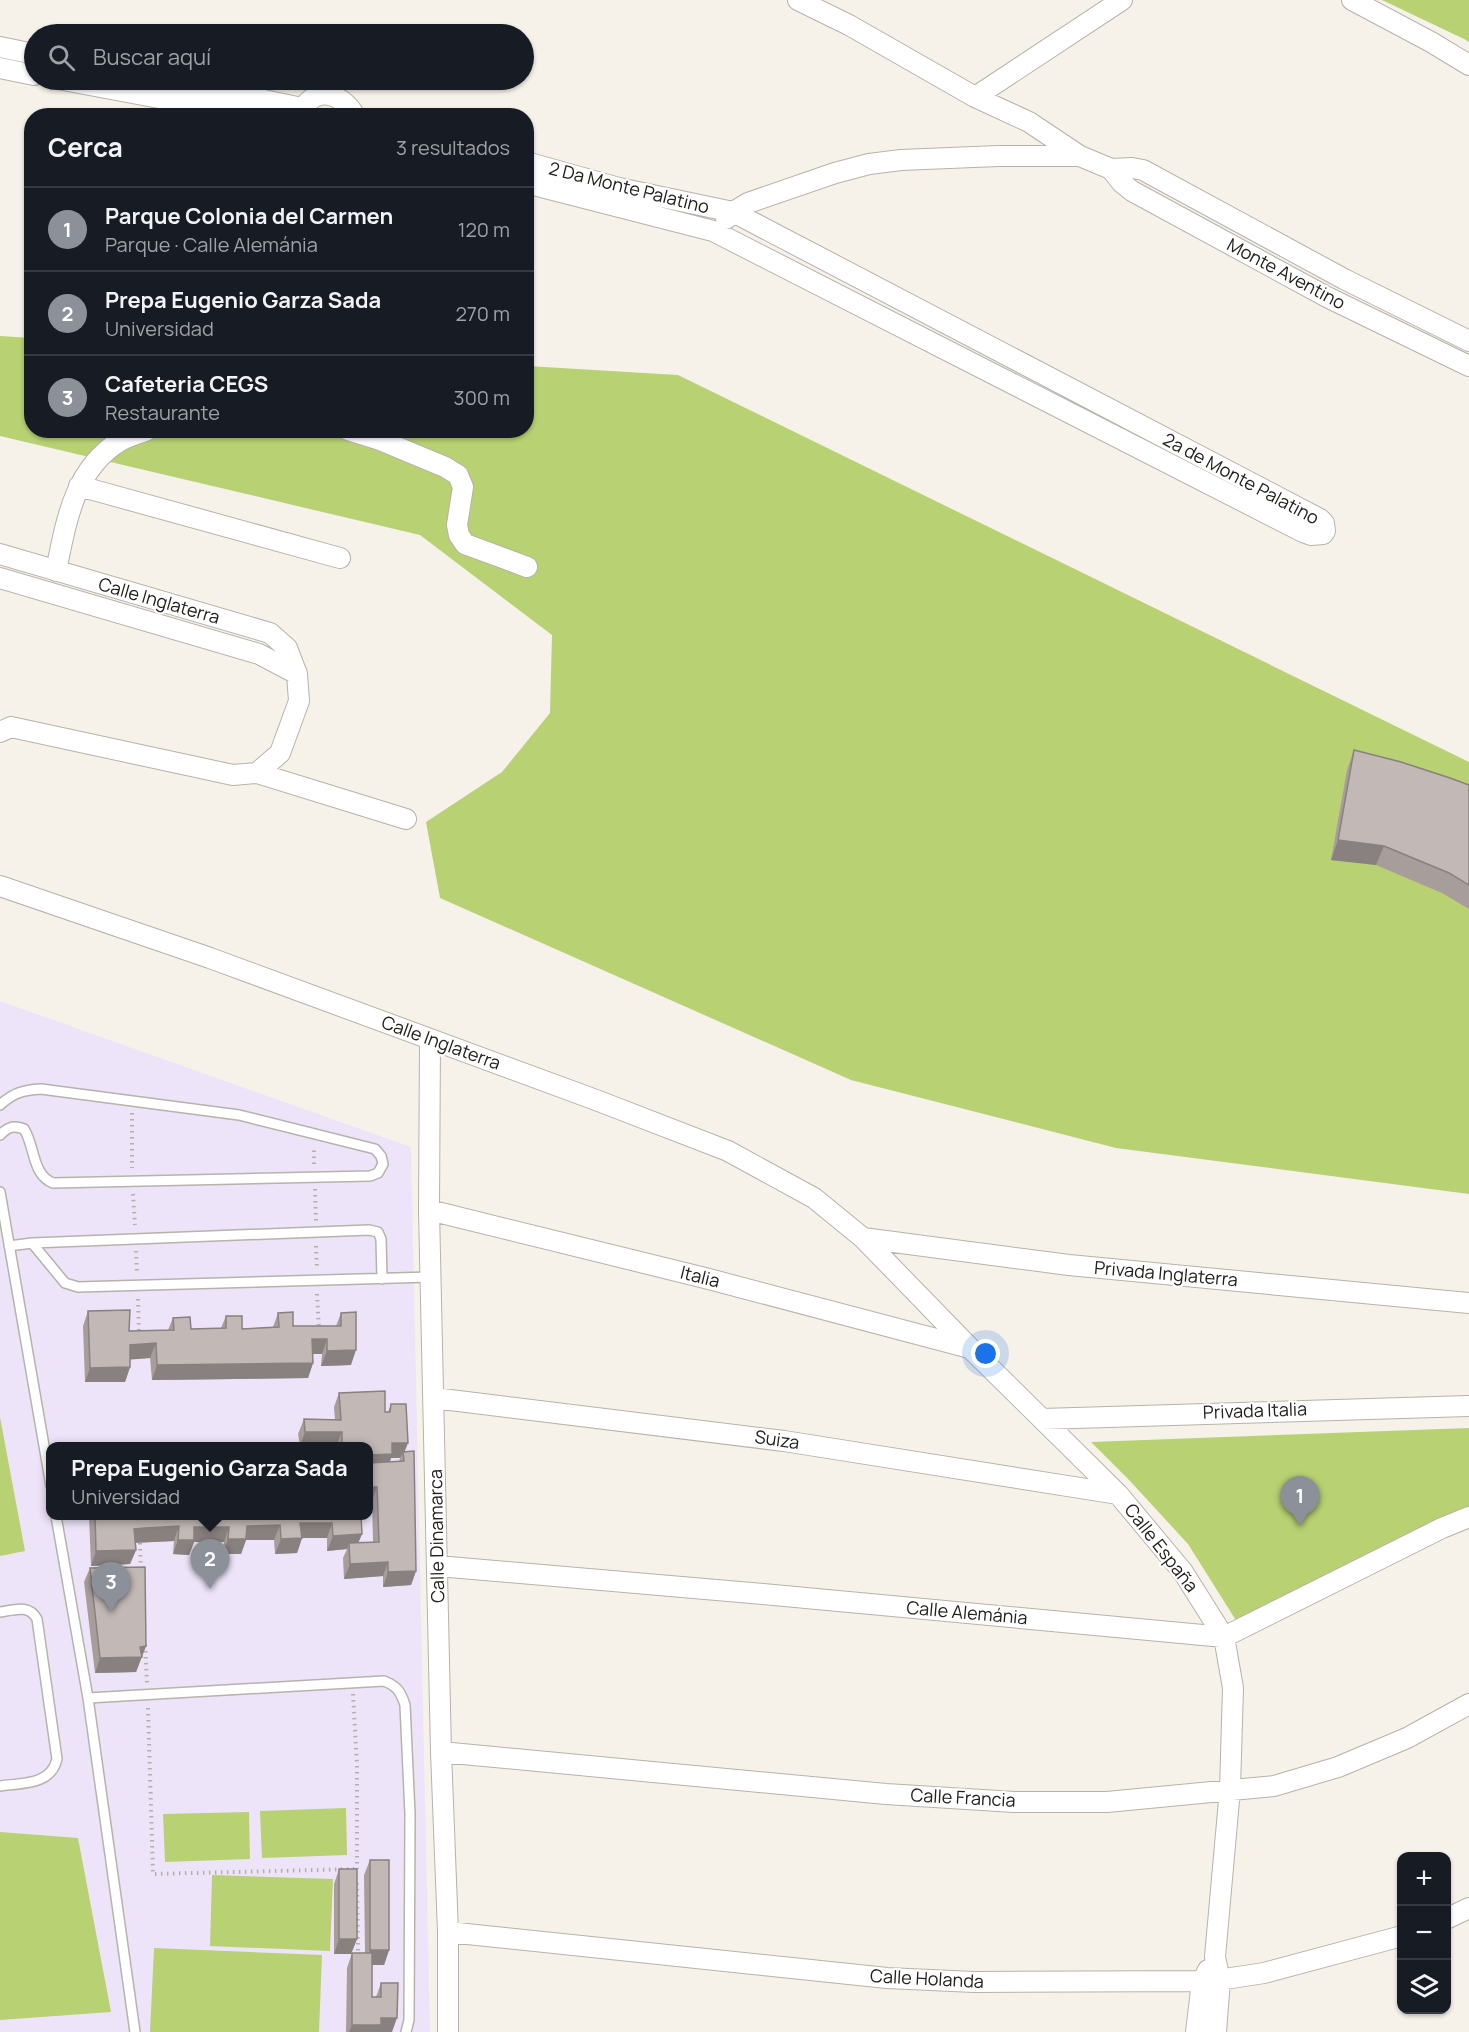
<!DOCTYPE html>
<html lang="es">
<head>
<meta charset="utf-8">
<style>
  :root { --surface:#171b24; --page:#242831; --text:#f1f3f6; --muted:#9ea1a6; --line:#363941; --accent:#8c9099 }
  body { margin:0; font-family:Manrope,sans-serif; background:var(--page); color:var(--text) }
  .controls { position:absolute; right:18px; bottom:18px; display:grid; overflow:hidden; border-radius:12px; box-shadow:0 2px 4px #0004 }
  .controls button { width:54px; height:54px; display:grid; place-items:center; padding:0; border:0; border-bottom:2px solid var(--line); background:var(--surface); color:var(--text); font:30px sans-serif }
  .you { position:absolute; left:986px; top:1354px; width:21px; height:21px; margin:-15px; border:4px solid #fff; border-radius:50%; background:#1a73e8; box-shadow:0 0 0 9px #1a73e833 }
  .badge { display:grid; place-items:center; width:39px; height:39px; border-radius:50%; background:var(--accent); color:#fff; font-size:20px; font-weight:700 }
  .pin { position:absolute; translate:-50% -50px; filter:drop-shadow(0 2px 3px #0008) }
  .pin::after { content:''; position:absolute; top:32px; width:21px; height:18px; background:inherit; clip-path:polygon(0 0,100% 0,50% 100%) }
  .popup { position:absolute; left:46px; top:1442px; width:327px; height:78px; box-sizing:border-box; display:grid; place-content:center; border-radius:12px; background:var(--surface); filter:drop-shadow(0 2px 4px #0005); font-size:20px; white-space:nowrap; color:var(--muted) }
  .popup b { font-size:22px; color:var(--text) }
  .popup::after { content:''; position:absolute; left:50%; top:100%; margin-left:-12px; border:12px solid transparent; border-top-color:var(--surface) }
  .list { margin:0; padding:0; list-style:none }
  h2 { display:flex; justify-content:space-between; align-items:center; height:78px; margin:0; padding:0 24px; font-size:26px }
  h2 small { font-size:20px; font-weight:400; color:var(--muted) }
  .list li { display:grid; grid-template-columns:39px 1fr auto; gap:18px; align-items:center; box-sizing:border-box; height:84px; padding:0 24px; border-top:2px solid var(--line) }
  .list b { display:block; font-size:22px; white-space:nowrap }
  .list p { margin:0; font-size:20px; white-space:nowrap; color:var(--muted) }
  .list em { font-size:20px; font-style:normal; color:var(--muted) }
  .icon { flex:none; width:33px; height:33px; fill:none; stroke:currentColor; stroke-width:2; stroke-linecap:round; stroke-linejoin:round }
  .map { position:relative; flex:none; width:1469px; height:2032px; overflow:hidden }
  .search { position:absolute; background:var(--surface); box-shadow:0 2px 4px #0004; left:24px; top:24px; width:510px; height:66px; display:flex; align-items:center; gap:15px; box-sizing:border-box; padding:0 21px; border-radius:33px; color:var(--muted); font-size:22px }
  .panel { position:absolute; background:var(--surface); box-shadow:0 2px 4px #0004; left:24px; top:108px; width:510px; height:330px; border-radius:24px }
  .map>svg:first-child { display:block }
  .education { fill:#ede4f9; fill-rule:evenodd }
  .green { fill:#b8d173 }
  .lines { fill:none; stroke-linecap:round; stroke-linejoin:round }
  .lane-casing { stroke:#b7b2aa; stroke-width:12 }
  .street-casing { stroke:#b7b2aa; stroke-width:22 }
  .path { stroke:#b4b0a9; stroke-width:4; stroke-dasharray:1.5 4.5; stroke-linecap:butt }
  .lane { stroke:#fff; stroke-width:9 }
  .street { stroke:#fff; stroke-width:20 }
  .wall { fill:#a79e9c; fill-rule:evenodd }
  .shaded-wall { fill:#88817f }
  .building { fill:#c2b8b5; stroke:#88817f; stroke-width:1.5 }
  .labels { text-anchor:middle; stroke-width:4.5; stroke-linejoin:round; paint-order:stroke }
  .street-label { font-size:18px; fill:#23211e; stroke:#fff }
</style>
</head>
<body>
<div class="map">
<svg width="1469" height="2032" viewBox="0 0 1469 2032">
  <rect width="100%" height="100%" fill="#f7f2e9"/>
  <path class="education" d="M 0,1001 L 411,1147 L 430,2032 L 0,2032 ZM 51,1446 L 369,1446 L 369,1516 L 51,1516 Z"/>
  <path class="green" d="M 1382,0 L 1469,0 L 1469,42 L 1464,39 Z
    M 0,336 L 31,338 L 32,430 L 526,430 L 527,366 L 678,375 L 1469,762 L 1469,1194 L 1116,1148 L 851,1080 L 440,898 L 426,822 L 502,772 L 550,713 L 552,635 L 420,535 L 0,436 Z
    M 0,1417 L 25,1551 L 0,1556 Z
    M 1469,1428 L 1469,1507 L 1237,1622 L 1188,1544 L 1131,1482 L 1091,1442 Z
    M 346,1808 L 347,1855 L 262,1858 L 260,1811 Z
    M 249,1812 L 250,1859 L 165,1862 L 163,1814 Z
    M 0,1832 L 78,1838 L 111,2012 L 0,2020 Z
    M 212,1875 L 333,1879 L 330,1951 L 210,1946 Z
    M 154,1948 L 322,1955 L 319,2032 L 150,2032 Z"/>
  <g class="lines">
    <defs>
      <path id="lane" d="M 0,1105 C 13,1093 23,1090 41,1089 L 239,1115 L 375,1149 L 381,1156 L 383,1164 L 378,1173 L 370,1176 L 53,1183 C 32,1175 35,1146 24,1129 C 13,1125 8,1127 0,1135
        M 0,1192 L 51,1486
        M 32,1243 L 65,1283 L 78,1287 L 431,1277
        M 9,1246 L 32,1243 L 369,1230 L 378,1232 L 381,1239 L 382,1279
        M 56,1516 L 88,1698 L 135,2032
        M 0,1612 C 14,1610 29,1604 37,1619 L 57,1759 C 51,1785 23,1783 0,1786
        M 88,1698 L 384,1681 C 397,1686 401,1692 405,1705 L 410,1814 L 409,2020 L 406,2032"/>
      <path id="street" d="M 798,0 L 849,25 L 975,97 L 1029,122 L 1080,156 L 1111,169 L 1132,168 L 1143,170 L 1344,279 L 1469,341
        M 1352,0 L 1431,42 L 1469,65
        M 0,47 L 34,54
        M 0,68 L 34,75
        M 63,80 L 255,116
        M 168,80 L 302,108
        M 975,97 L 1122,0
        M 299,116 C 312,85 340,90 355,116
        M 526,162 L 619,188 L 733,212 L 1320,519 L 1324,523 L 1325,531 L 1323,534 L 1311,535 L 1303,532 L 713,231 L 526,183
        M 1111,169 L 1122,183 L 1132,191 L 1327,297 L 1469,366
        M 726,219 L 733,212 L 748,203 L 835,173 L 869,164 L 901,160 L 998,156 L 1080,156
        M 348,430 L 380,440 L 445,467 L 458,475 L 463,487 L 457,525 L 459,535 L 465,544 L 527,567
        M 79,486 L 340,558
        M 0,554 L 270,633 L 287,648 L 297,674
        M 56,571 C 66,522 74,469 120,441 C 128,436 138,434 147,430
        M 0,578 L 259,654 L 297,674 L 299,701 L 280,753 L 257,773 L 233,775 L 11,727 L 0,732
        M 257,773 L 406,819
        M 0,886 L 210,958 L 596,1100 L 728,1151 L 814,1198 L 863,1238 L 970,1348 L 1118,1494 L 1183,1572 L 1224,1637 L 1233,1688 L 1230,1789 L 1215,1957 L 1220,1980 L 1216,2032
        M 430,1040 L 429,1210 L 441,1752 L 448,1932 L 448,2032
        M 429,1210 L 709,1279 L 970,1348
        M 863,1238 L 1069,1265 L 1469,1303
        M 434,1398 L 784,1441 L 1118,1494
        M 1042,1419 L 1469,1406
        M 438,1566 L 763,1594 L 1224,1637 L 1442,1528 L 1469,1517
        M 441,1752 L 886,1794 L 1014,1802 L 1107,1802 L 1274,1786 L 1338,1767 L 1407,1738 L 1469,1704
        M 1446,1919 L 1469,1908
        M 448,1932 L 887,1978 L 974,1982 L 1212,1981 L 1264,1973 L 1402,1936
        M 1196,2032 L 1202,1982 L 1208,1970"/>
    </defs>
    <use href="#lane" class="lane-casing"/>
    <use href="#street" class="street-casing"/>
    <path class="path" d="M 132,1113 L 132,1168
      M 314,1164 L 314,1147
      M 315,1189 L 316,1221
      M 133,1194 L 135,1225
      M 316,1246 L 317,1269
      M 136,1251 L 137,1273
      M 317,1294 L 319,1329
      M 138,1299 L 139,1333
      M 140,1543 L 141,1572
      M 145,1645 L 147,1683
      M 353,1694 L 357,1765 L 357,1869
      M 148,1708 L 153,1874 L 357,1869
      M 357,1883 L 358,1956"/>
    <use href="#lane" class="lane"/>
    <use href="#street" class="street"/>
  </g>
  <path class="wall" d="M 1354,750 L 1469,785 L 1469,909 L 1442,893 L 1376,865 L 1331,860 L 1347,770 Z
    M 88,1311 L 129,1331 L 168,1330 L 173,1318 L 191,1329 L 221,1328 L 226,1316 L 242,1329 L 273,1327 L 278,1313 L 293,1326 L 336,1326 L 341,1313 L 351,1365 L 321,1366 L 322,1354 L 313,1354 L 313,1363 L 308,1378 L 152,1380 L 150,1358 L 130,1359 L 130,1367 L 125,1382 L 85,1382 L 83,1326 Z
    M 339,1393 L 385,1412 L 388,1412 L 391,1404 L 405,1451 L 416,1571 L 411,1585 L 383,1587 L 383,1576 L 344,1579 L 343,1558 L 347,1549 L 327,1551 L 327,1538 L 302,1538 L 297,1553 L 275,1554 L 274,1540 L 246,1540 L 241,1554 L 223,1554 L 224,1542 L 194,1542 L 189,1555 L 173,1554 L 174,1541 L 135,1543 L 136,1550 L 130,1564 L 91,1566 L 89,1515 L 361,1515 L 362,1534 L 358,1543 L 373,1542 L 372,1501 L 369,1502 L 369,1446 L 300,1446 L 298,1434 L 304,1419 L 335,1420 L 334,1407 ZM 391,1458 L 400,1458 L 399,1462 L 390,1462 Z
    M 90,1568 L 146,1646 L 136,1672 L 95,1673 L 84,1582 Z
    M 370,1860 L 389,1950 L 384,1965 L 372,1965 L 372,1997 L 376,1997 L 381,1983 L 392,2032 L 346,2032 L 347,1968 L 352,1953 L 365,1953 L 364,1875 Z
    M 339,1869 L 357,1939 L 351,1954 L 334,1954 L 334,1884 Z"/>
  <path class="shaded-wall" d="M 1338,840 L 1384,846 L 1376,865 L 1331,860 Z
    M 312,1339 L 327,1339 L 322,1354 L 306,1354 Z
    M 156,1343 L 150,1358 L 125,1360 L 130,1345 Z
    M 356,1350 L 351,1365 L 321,1366 L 327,1351 Z
    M 313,1363 L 308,1378 L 152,1380 L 157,1365 Z
    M 130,1367 L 125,1382 L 85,1382 L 90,1368 Z
    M 305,1432 L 342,1432 L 336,1446 L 300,1446 Z
    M 392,1443 L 408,1443 L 403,1456 L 403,1452 L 400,1458 L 391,1458 L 387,1469 L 369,1469 L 369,1455 Z
    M 369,1487 L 377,1487 L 372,1501 L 369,1502 Z
    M 300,1523 L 332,1523 L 327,1538 L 295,1538 Z
    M 280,1525 L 274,1540 L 246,1540 L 241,1554 L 223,1554 L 228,1539 L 247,1526 Z
    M 179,1526 L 174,1541 L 129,1543 L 134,1529 Z
    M 194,1527 L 229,1527 L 224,1542 L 194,1542 L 189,1555 L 173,1554 L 178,1540 Z
    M 362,1534 L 356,1548 L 349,1543 L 347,1549 L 327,1551 L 333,1536 Z
    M 302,1538 L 297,1553 L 275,1554 L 281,1539 Z
    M 136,1550 L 130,1564 L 91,1566 L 96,1551 Z
    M 388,1562 L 383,1576 L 344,1579 L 350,1564 Z
    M 416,1571 L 411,1585 L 383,1587 L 388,1572 Z
    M 146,1646 L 136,1672 L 95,1673 L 100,1658 L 140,1647 Z
    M 339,1939 L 357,1939 L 351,1954 L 334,1954 Z
    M 370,1950 L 389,1950 L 384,1965 L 365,1965 Z
    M 381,2018 L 397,2018 L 392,2032 L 349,2032 L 352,2025 Z"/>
  <path class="building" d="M 1354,750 L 1401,762 L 1450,778 L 1469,785 L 1469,885 L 1449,873 L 1384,846 L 1338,840 Z
    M 130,1310 L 129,1331 L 174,1330 L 173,1318 L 190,1317 L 191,1329 L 226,1328 L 226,1316 L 242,1316 L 242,1329 L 279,1327 L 278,1313 L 293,1312 L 293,1326 L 341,1326 L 341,1313 L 356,1312 L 356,1350 L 327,1351 L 327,1339 L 312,1339 L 313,1363 L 157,1365 L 156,1343 L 130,1345 L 130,1367 L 90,1368 L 88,1311 Z
    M 385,1391 L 385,1412 L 390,1412 L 391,1404 L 406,1404 L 408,1443 L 392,1443 L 392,1454 L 369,1455 L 369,1446 L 342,1446 L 342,1432 L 305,1432 L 304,1419 L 341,1420 L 339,1393 Z
    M 414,1451 L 416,1571 L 388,1572 L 388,1562 L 350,1564 L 349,1543 L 379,1542 L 377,1487 L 369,1487 L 369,1463 L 404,1461 L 403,1452 Z
    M 95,1515 L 361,1515 L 362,1534 L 333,1536 L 332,1523 L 300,1523 L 302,1538 L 281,1539 L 280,1525 L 247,1526 L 246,1539 L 228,1539 L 229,1527 L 194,1527 L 194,1540 L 178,1540 L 179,1526 L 145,1528 L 134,1529 L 136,1550 L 96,1551 Z
    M 145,1567 L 146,1646 L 140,1647 L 142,1657 L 100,1658 L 90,1568 Z
    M 370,1860 L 389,1860 L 389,1950 L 370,1950 Z
    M 339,1869 L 357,1869 L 357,1939 L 339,1939 Z
    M 352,1953 L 372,1953 L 372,1997 L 381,1997 L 381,1983 L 398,1983 L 397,2018 L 381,2018 L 381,2025 L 352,2025 Z"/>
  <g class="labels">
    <g class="street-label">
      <text transform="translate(629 188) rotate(14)" y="6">2 Da Monte Palatino</text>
      <text transform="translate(1286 274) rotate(28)" y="6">Monte Aventino</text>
      <text transform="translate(1241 479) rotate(28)" y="6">2a de Monte Palatino</text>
      <text transform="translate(159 601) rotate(16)" y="6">Calle Inglaterra</text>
      <text transform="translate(441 1043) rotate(20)" y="6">Calle Inglaterra</text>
      <text transform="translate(1166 1274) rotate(5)" y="6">Privada Inglaterra</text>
      <text transform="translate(700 1277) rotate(14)" y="6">Italia</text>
      <text transform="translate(1255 1411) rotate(-2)" y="6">Privada Italia</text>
      <text transform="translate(777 1440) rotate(8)" y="6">Suiza</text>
      <text transform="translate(437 1536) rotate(-91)" y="6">Calle Dinamarca</text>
      <text transform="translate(1161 1548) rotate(52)" y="6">Calle España</text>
      <text transform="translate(967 1613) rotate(5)" y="6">Calle Alemánia</text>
      <text transform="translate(963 1798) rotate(3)" y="6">Calle Francia</text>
      <text transform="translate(927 1979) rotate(3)" y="6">Calle Holanda</text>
    </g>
  </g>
</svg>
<div class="controls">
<button>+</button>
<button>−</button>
<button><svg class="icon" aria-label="layers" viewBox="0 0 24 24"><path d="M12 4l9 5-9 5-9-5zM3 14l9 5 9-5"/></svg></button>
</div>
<div class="you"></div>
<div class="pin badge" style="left:1300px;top:1526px">1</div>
<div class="pin badge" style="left:210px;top:1589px">2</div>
<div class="popup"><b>Prepa Eugenio Garza Sada</b>Universidad</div>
<div class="pin badge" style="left:111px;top:1612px">3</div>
<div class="search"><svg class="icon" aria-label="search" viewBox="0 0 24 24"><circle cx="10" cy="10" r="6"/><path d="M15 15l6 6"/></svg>Buscar aquí</div>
<section class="panel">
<h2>Cerca<small>3 resultados</small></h2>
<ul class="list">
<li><span class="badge">1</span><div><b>Parque Colonia del Carmen</b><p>Parque · Calle Alemánia</p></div><em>120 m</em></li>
<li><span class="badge">2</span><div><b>Prepa Eugenio Garza Sada</b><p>Universidad</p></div><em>270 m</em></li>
<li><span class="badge">3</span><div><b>Cafeteria CEGS</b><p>Restaurante</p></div><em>300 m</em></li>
</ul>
</section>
</div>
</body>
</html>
